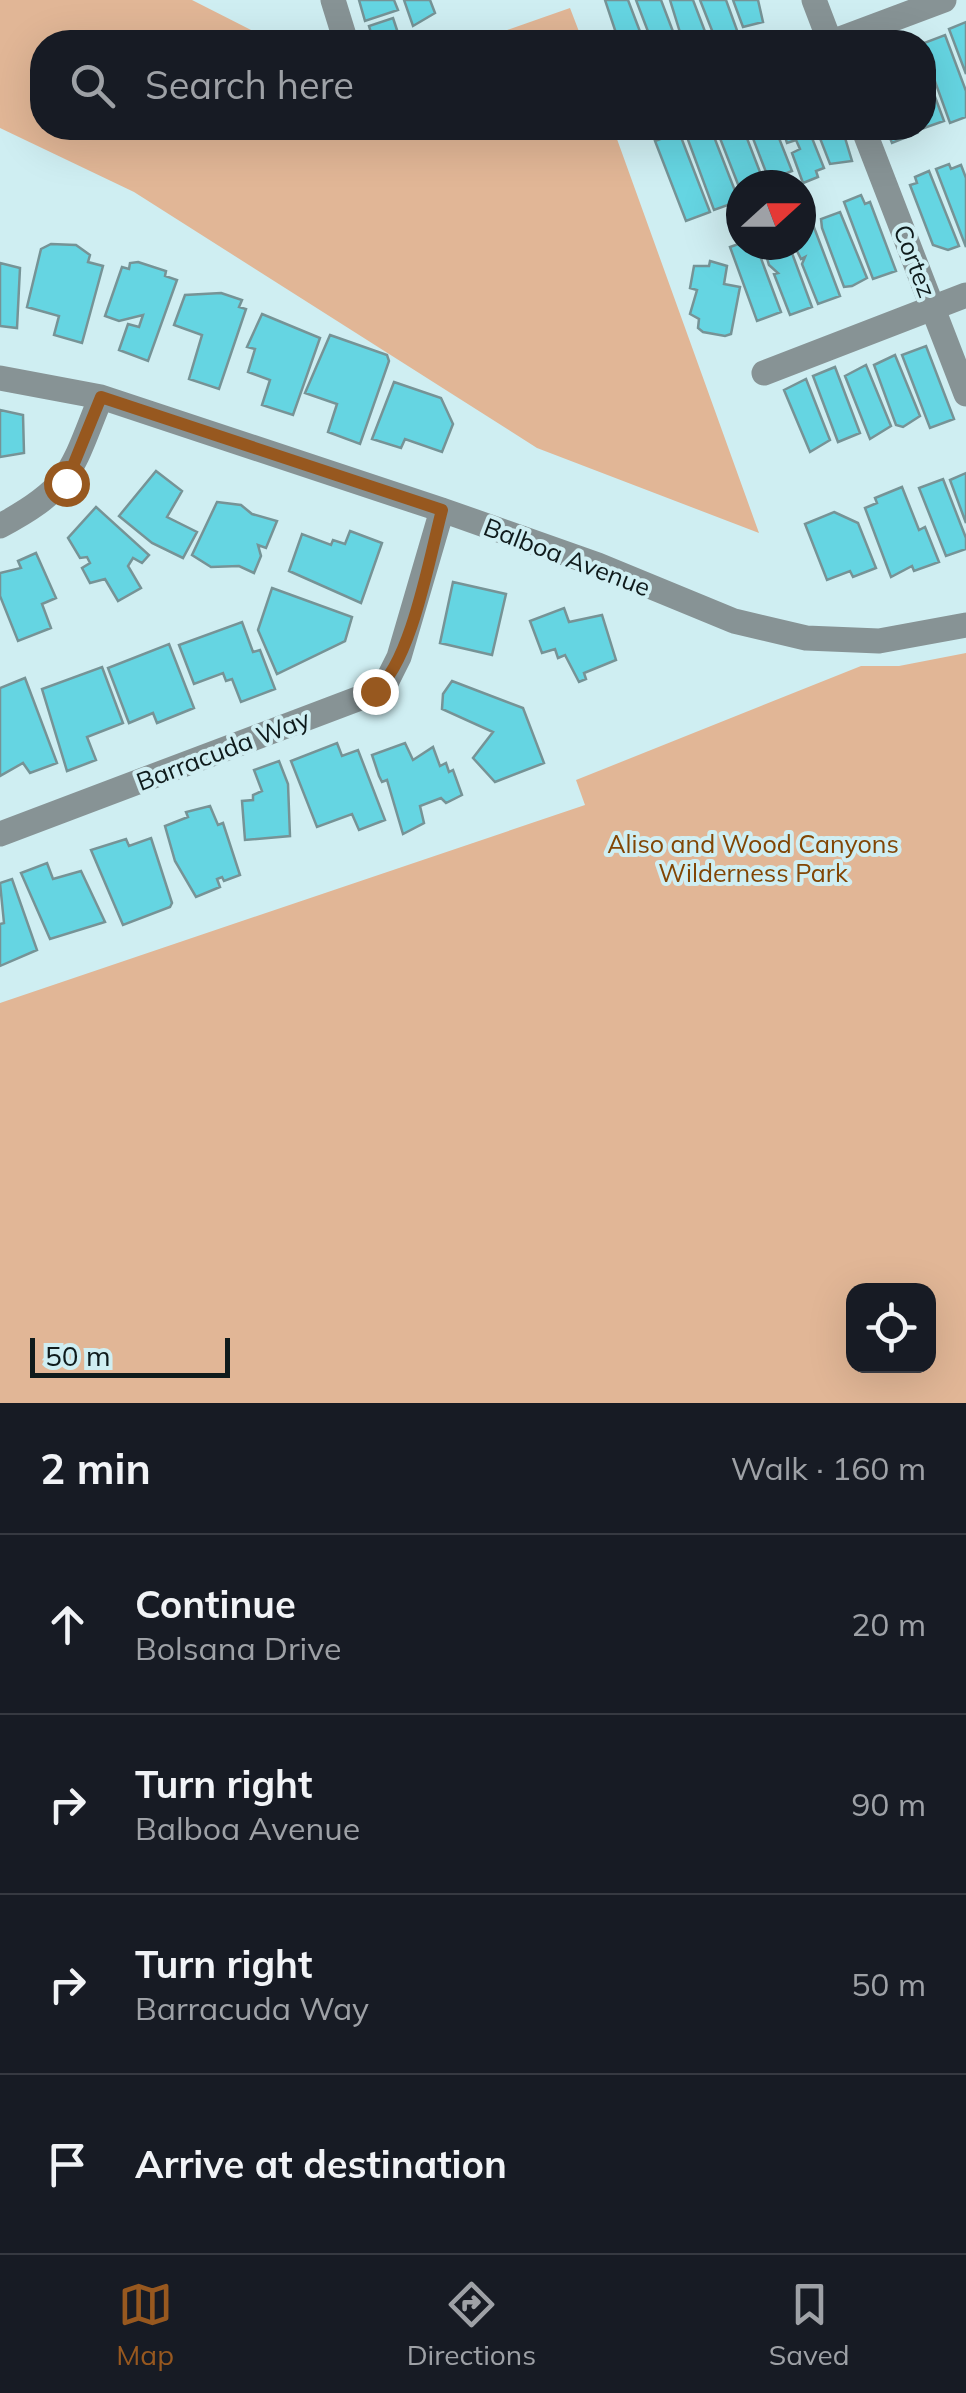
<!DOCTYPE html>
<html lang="en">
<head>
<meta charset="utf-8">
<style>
  :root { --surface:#171b24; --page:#20242c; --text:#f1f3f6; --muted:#9ea1a6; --line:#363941; --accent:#97581f }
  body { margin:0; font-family:Mulish,sans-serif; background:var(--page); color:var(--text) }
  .controls { position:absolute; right:30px; bottom:30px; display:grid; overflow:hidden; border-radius:20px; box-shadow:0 10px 40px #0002 }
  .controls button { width:90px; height:90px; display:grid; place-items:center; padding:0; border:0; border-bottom:2px solid var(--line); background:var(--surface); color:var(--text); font:50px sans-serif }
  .compass { position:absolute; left:726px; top:170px; width:90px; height:90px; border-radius:50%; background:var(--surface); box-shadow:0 10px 40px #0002; rotate:69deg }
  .scale { position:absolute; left:30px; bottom:25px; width:200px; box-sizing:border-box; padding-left:10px; border:5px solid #0f1b1c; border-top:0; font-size:28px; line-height:35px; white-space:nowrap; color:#0f1b1c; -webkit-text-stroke:8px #cfeef2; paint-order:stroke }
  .stop { position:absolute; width:30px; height:30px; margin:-22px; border:8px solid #97581f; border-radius:50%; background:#fff }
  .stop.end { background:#97581f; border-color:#fff; box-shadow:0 2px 10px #0008 }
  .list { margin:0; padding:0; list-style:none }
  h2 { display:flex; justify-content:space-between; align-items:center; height:130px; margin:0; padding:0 40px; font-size:42px }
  h2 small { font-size:32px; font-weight:400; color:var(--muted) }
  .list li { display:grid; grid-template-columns:65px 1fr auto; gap:30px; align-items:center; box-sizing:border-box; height:180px; padding:0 40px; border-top:2px solid var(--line) }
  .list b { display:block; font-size:38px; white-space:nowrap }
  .list p { margin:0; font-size:32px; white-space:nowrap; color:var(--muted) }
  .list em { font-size:32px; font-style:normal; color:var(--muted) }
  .icon { flex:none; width:55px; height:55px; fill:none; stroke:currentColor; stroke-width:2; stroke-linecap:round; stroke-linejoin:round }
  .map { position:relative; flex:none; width:966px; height:1403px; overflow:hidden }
  .search { position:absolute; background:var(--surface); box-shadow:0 10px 40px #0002; left:30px; right:30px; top:30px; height:110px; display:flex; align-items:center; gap:25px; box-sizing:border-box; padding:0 35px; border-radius:40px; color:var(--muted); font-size:38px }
  .sheet { height:850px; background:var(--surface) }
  nav { display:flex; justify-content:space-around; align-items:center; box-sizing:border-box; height:140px; border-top:2px solid var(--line); background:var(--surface); font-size:28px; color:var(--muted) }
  nav a { display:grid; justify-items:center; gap:5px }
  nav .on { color:var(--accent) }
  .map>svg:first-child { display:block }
  .green { fill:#e1b696; fill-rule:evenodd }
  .building { fill:#65d5e2; stroke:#769396; stroke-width:2.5 }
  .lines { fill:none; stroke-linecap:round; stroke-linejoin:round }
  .minor { stroke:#879395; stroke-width:25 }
  .route { stroke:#97581f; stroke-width:12 }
  .labels { text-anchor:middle; stroke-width:8; stroke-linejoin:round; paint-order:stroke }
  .street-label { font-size:25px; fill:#0f1b1c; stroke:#cfeef2 }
  .park-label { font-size:25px; fill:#814504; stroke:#cfeef2 }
</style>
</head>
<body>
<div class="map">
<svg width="966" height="1403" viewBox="0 0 966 1403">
  <rect width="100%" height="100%" fill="#cfeef2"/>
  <path class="green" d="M 0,0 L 192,0 L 275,42 L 42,42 L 42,128 L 613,128 L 759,533 L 537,448 L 134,192 L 0,128 Z
    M 570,8 L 583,42 L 473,42 Z
    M 966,653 L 966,1403 L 0,1403 L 0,1003 L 585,805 L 576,780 L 861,666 L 899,666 ZM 854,1290 L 928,1290 L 928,1366 L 854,1366 Z"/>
  <path class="building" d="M 359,0 L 394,0 L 398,10 L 365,21 Z
    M 404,0 L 430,0 L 435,13 L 413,26 Z
    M 605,0 L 628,0 L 644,42 L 619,42 Z
    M 636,0 L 661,0 L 677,42 L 652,42 Z
    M 670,0 L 693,0 L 709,42 L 683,42 Z
    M 700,0 L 726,0 L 738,33 L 715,38 Z
    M 733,0 L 758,0 L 763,22 L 743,27 Z
    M 393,18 L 401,42 L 374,42 L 369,26 Z
    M 966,22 L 966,74 L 949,29 Z
    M 945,35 L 966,91 L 966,117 L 950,123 L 924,51 L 924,43 Z
    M 924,67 L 944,121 L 921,129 L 924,128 Z
    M 716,128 L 743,128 L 765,185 L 741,185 L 741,192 Z
    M 749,128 L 775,128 L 792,171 L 769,180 Z
    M 782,128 L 808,128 L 824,168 L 816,171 L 818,177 L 803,183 L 792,153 L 800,149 L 796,140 L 787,143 Z
    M 816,128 L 842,128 L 852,161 L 830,164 Z
    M 886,128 L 914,128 L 917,133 L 892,143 Z
    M 684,129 L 711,129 L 739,201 L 714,210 Z
    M 679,132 L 710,212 L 686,221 L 655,141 Z
    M 949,164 L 951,169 L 961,165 L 966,178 L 966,247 L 936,169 Z
    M 929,171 L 959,246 L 948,250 L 933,245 L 910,185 L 917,183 L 915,177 Z
    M 861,195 L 865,204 L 870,202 L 896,271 L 873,279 L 844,202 Z
    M 840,212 L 867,278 L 852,286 L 844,287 L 822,228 L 821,219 Z
    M 801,220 L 803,225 L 812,222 L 840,296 L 818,304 L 802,264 L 805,257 L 801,259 L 795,247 L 801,245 Z
    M 741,243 L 756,245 L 781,312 L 757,321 L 730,247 Z
    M 51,244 L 76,245 L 90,255 L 88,262 L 103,266 L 82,343 L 54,335 L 59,316 L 27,307 L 41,249 Z
    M 763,245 L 789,245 L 812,307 L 790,315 L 774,274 L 778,273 L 769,265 Z
    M 710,261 L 727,266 L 724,284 L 740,287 L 731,334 L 725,336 L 703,332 L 698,328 L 699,319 L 690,314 L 697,290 L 690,288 L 694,266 L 709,266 Z
    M 138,262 L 166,271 L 165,276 L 177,280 L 148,361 L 119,350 L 128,324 L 139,327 L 143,315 L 119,321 L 105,316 L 122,267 L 129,269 L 130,263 Z
    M 0,263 L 20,268 L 17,328 L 0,326 Z
    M 221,293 L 242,300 L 239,307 L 246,309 L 219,389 L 189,379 L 202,335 L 174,325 L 185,295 Z
    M 262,314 L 320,338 L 293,415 L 262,405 L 270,380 L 248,372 L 255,349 L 247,347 Z
    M 330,335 L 387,355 L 389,361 L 360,444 L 328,432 L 337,404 L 305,393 Z
    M 926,346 L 954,419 L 930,428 L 902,355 Z
    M 895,355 L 920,416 L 903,427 L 896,425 L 874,365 Z
    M 866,365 L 891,426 L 870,439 L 845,376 Z
    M 835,367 L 860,433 L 838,442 L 813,376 Z
    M 806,379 L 830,440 L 810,452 L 784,390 Z
    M 394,382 L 441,398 L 453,424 L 442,452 L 405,439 L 401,448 L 372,439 Z
    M 0,410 L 23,415 L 24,453 L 0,457 Z
    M 156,471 L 182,491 L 167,517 L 197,532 L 183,558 L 152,543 L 119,516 Z
    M 966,473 L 966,523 L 950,480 Z
    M 943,479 L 966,538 L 966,549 L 946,556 L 919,488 Z
    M 902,487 L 919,530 L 925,527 L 939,562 L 914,571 L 912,566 L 891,577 L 865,508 L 877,503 L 875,498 Z
    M 217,502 L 241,505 L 252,514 L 277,521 L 266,548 L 258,545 L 261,556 L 254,573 L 239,566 L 211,567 L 192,555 Z
    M 96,507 L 149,555 L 142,563 L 133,558 L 128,566 L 141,588 L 118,601 L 105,579 L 90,583 L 82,568 L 90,563 L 87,557 L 80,558 L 68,538 Z
    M 834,512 L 858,523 L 876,568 L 853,577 L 850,571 L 827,580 L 805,524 Z
    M 350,531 L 382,543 L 361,603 L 289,571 L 302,534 L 331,545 L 333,540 L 345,544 Z
    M 36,553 L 56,598 L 42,604 L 51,628 L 18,641 L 0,596 L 0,573 L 21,568 L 18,561 Z
    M 453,582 L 506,594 L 492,655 L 440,643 Z
    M 272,588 L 352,617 L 345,641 L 277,674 L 258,630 Z
    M 564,608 L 569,622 L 602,615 L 616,660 L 584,673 L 586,679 L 579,682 L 565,655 L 558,658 L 555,649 L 542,653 L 530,621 Z
    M 242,622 L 253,652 L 260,650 L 275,689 L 241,702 L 232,679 L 226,681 L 223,673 L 194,684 L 179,645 Z
    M 169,644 L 194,708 L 157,723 L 153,713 L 129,723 L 108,668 Z
    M 102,667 L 123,723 L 87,737 L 96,760 L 67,771 L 42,689 Z
    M 25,678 L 57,763 L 30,773 L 23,763 L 0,776 L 0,688 Z
    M 452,681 L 523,708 L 544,763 L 495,782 L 473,758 L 493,732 L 442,709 L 443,694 Z
    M 337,743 L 342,756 L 358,750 L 385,820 L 359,830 L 352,814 L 317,827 L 291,761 Z
    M 405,743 L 413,760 L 433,747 L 440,766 L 446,763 L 449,772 L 453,770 L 462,795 L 446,803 L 441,798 L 420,806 L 424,823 L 403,834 L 387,780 L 382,782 L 379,776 L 372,755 Z
    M 279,761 L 288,784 L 290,836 L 245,840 L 242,801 L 253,800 L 253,795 L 262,791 L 254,770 Z
    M 210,806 L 218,825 L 223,823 L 240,875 L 224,881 L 222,877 L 217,879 L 220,887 L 196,897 L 175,861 L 165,826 L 188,817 L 186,812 Z
    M 151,838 L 172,903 L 170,907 L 123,925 L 91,850 L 126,839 L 129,846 Z
    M 47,863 L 53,879 L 81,871 L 105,922 L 50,939 L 21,873 Z
    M 12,879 L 37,950 L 0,966 L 0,924 L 4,923 L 0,883 Z"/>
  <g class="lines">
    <path class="minor" d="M 333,0 L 346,42
      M 814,0 L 830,42
      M 832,42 L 944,0
      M 863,128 L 966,394
      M 764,373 L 966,295
      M 0,378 L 101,397 L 442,510 L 598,565 L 734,621 L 806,638 L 879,641 L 966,625
      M 0,526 C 73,487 71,470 101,397
      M 0,834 L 360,698 L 386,683 L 399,657 L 442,510"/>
  </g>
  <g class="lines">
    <path class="route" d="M 66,483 L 101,397 L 442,510 C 430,555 411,664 375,691"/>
  </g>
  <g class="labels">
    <g class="street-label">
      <text transform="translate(915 261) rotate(69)" y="9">Cortez</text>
      <text transform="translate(567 557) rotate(21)" y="9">Balboa Avenue</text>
      <text transform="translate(223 750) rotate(-21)" y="9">Barracuda Way</text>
    </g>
    <g class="park-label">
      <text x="753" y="853">Aliso and Wood Canyons<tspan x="753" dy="29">Wilderness Park</tspan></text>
    </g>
  </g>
</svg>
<div class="controls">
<button><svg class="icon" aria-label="locate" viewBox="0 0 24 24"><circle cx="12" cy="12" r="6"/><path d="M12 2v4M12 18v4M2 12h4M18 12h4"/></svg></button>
</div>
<svg class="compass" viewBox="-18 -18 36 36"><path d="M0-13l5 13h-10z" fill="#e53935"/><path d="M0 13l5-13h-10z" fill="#9ea1a6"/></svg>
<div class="scale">50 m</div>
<div class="stop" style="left:66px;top:483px"></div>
<div class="stop end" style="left:375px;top:691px"></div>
<div class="search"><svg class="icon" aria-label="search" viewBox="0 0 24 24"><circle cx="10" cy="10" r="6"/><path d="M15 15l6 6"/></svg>Search here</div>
</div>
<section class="sheet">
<h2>2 min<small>Walk · 160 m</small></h2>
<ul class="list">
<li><svg class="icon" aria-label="ahead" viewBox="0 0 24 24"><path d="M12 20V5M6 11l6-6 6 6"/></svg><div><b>Continue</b><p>Bolsana Drive</p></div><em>20 m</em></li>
<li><svg class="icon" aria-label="right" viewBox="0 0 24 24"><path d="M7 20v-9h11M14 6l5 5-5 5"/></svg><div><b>Turn right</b><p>Balboa Avenue</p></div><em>90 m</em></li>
<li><svg class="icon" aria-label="right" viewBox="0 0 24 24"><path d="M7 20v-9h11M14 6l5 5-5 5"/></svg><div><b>Turn right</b><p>Barracuda Way</p></div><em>50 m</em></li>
<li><svg class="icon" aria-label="arrive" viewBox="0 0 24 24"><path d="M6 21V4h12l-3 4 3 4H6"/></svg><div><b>Arrive at destination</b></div></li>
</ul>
</section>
<nav>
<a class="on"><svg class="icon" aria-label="map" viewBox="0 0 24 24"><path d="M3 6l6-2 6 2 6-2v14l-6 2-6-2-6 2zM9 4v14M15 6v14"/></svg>Map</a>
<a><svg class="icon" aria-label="directions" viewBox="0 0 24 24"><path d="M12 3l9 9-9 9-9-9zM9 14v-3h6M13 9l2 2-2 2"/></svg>Directions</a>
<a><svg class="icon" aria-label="saved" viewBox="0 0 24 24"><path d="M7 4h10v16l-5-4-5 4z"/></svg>Saved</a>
</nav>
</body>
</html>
